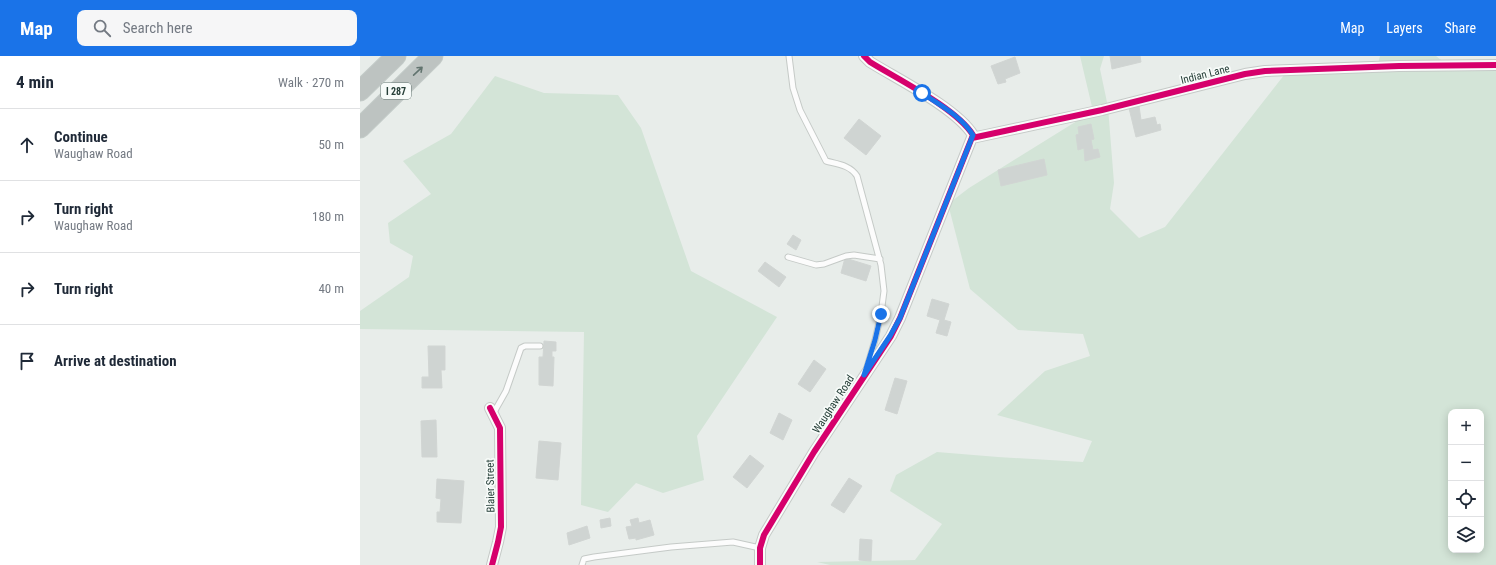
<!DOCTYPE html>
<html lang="en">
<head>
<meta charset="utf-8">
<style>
  :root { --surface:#fff; --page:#f6f6f7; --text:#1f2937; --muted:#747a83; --line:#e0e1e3; --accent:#1a73e8 }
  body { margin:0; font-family:"Roboto Condensed",sans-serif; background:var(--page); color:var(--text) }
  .controls { position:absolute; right:12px; bottom:12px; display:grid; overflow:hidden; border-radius:8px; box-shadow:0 2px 10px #0003 }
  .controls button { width:36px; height:36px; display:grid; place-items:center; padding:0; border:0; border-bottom:1px solid var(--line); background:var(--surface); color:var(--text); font:20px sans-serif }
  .stop { position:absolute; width:12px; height:12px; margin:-9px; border:3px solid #1a73e8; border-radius:50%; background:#fff }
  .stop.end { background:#1a73e8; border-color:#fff; box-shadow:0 1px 4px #0008 }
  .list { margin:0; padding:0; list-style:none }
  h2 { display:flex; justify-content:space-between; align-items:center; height:52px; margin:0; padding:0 16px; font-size:17px }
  h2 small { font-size:13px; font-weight:400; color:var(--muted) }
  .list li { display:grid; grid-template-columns:26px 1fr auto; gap:12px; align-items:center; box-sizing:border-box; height:72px; padding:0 16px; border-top:1px solid var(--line) }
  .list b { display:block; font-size:15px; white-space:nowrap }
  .list p { margin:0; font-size:13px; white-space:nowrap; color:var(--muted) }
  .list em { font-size:13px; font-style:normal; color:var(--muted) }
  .icon { flex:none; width:22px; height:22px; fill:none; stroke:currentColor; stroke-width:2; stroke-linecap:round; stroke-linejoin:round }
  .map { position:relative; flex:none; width:1136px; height:509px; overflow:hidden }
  header { display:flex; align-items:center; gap:24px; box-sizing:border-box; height:56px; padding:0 20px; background:var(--accent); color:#fff }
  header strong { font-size:19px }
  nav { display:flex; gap:22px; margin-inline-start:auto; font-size:14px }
  .search { width:280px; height:36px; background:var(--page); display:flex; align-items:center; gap:10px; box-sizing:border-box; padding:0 14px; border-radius:8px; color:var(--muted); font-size:15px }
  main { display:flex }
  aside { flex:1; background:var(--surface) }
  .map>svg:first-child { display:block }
  .green { fill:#d3e4d7; fill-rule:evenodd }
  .building { fill:#cfd4d2; stroke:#d1d5d3 }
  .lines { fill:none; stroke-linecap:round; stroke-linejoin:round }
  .lane-casing { stroke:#c5cac7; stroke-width:7 }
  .street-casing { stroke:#c5cac7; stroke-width:12 }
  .highway-casing { stroke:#c3cbc8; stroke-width:21 }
  .lane { stroke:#fcfcfc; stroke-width:5 }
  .street { stroke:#fcfcfc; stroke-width:10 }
  .highway { stroke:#bdc3c1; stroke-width:19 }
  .cycleway-casing { stroke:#f7fbf9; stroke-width:8 }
  .cycleway { stroke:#d6006c; stroke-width:6 }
  .oneway { stroke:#62746f }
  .route { stroke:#1a73e8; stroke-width:5 }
  .labels { text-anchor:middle; stroke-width:3.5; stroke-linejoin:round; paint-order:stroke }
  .shield { fill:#f7fbf9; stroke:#657772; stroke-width:1 }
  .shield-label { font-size:10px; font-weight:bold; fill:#263f38 }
  .street-label { font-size:11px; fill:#263f38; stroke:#f7fbf9 }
</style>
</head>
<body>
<header>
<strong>Map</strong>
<div class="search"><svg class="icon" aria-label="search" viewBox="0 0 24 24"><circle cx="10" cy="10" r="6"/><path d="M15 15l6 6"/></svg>Search here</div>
<nav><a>Map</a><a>Layers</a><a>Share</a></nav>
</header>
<main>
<aside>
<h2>4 min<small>Walk · 270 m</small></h2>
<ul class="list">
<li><svg class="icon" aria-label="ahead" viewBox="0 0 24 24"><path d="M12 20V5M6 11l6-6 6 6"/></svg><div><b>Continue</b><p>Waughaw Road</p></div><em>50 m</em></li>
<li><svg class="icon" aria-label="right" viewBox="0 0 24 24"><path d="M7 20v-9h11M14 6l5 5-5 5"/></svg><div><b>Turn right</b><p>Waughaw Road</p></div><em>180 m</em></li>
<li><svg class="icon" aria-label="right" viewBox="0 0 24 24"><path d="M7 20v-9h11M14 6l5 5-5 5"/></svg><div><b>Turn right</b></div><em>40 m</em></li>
<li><svg class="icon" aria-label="arrive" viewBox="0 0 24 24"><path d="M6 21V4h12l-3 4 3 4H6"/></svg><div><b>Arrive at destination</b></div></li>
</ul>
</aside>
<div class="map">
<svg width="1136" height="509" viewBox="0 0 1136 509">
  <rect width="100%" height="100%" fill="#e8edea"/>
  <path class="green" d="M 720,0 L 744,0 L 740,13 L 748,51 L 754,127 L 750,153 L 779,182 L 805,171 L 932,9 L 1017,12 L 1020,0 L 1076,0 L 1093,13 L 1136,11 L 1136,509 L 470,509 L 457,506 L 555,504 L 582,468 L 530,435 L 536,419 L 577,396 L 638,401 L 723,406 L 732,385 L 637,359 L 685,315 L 730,300 L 723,278 L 658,274 L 610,233 L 588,148 L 609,132 L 733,55 ZM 1091,356 L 1121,356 L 1121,494 L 1091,494 Z
    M 135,20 L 184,37 L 258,39 L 281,72 L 331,215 L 417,261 L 337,380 L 344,424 L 303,437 L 276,427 L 248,456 L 221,449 L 224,276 L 0,273 L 0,255 L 49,221 L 53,200 L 30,187 L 28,167 L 71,138 L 43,105 L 91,78 Z"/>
  <path class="building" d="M 750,0 L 780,0 L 781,6 L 752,13 Z
    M 655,1 L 660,17 L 645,23 L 646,26 L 638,28 L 631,10 Z
    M 779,50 L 781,64 L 795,61 L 797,69 L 800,68 L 801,74 L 776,81 L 769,52 Z
    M 499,63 L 521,80 L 506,99 L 484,82 Z
    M 731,68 L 734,83 L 731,84 L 733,94 L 738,93 L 740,101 L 725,105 L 724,92 L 718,94 L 716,79 L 719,78 L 718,71 Z
    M 684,103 L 687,119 L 641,130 L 638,114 Z
    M 433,179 L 441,184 L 436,194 L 427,188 Z
    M 485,202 L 511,210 L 506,225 L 481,217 Z
    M 405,206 L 426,221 L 419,231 L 398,215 Z
    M 572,243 L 589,248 L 584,264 L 591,266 L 587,280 L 576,277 L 580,264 L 567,260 Z
    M 184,285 L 196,286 L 196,295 L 192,295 L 192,301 L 194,301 L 193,330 L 179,329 L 179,301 L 183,301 Z
    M 68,290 L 85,290 L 85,314 L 81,314 L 82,332 L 62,332 L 62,321 L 69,321 Z
    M 454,304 L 466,313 L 450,336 L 438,328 Z
    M 535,322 L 547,325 L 537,358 L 525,354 Z
    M 419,357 L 432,364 L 423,384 L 410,377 Z
    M 76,364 L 77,401 L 62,401 L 61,365 Z
    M 179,385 L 201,387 L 198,424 L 176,422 Z
    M 390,399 L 404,410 L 387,432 L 373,421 Z
    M 489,422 L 502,430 L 484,457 L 471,449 Z
    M 77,423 L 104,425 L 101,467 L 77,466 L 77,456 L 80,456 L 81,443 L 76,442 Z
    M 250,462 L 251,470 L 241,472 L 240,464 Z
    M 278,462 L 279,467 L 290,464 L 294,479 L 276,484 L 276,482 L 269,483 L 266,471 L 272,470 L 270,464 Z
    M 227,470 L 230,482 L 209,489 L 207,477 Z
    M 500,483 L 512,484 L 511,505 L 499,504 Z"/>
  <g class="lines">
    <defs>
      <path id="lane" d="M 429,0 L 433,32 L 440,54 L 466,105 C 477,108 490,109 497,120 L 521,209 L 524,235 L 521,258 L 515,284 L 507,311
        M 428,201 L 456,209 L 464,208 L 486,200 L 494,199 L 520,203
        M 133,358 L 146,335 L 161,292 L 165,290 L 180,290
        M 222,509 L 224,503 L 234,501 L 311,491 L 373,486 L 400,492"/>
      <path id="street" d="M 612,82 L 742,54 L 885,18 L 905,15 L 1039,10 L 1136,9
        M 130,352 L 140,372 L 141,471 L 138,486 L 132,509
        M 400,509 L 400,492 L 404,479 L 454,396 L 531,280 L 540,262 L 613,79 C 596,52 539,24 510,6 L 504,0"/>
      <path id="highway" d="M 0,35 L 36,0
        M 0,72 L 73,0"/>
    </defs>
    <use href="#lane" class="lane-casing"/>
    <use href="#street" class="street-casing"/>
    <use href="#highway" class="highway-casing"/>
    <use href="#lane" class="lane"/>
    <use href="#street" class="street"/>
    <use href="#highway" class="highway"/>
    <defs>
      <path id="cycleway" d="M 612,82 L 742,54 L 885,18 L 905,15 L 1039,10 L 1136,9
        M 130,352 L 140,372 L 141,471 L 138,486 L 132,509
        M 400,509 L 400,492 L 404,479 L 454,396 L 531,280 L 540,262 L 613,79 C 596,52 539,24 510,6 L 504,0"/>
    </defs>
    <use href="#cycleway" class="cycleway-casing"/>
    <use href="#cycleway" class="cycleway"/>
  </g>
  <defs><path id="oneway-shaft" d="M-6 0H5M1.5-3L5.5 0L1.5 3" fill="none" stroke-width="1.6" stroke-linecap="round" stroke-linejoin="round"/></defs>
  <use class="oneway" href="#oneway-shaft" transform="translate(58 15) rotate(-43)"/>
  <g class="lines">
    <path class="route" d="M 521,258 L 515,284 L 504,319 L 530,280 L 540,262 L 613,79 C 601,60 581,50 562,37"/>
  </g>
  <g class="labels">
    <rect class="shield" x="21" y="27" width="30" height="16" rx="3"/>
    <g class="shield-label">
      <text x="36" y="39">I 287</text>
    </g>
    <g class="street-label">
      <text transform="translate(845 18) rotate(-14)" y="4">Indian Lane</text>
      <text transform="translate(473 348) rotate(-57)" y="4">Waughaw Road</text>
      <text transform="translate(130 430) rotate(-91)" y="4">Blaier Street</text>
    </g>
  </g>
</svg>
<div class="controls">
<button>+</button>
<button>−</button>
<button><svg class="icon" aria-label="locate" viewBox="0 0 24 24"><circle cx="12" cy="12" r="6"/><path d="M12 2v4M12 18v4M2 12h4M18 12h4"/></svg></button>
<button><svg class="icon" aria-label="layers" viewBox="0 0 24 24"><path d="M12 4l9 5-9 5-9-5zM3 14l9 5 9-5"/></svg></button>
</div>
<div class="stop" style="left:562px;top:37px"></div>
<div class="stop end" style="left:521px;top:258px"></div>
</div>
</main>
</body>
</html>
